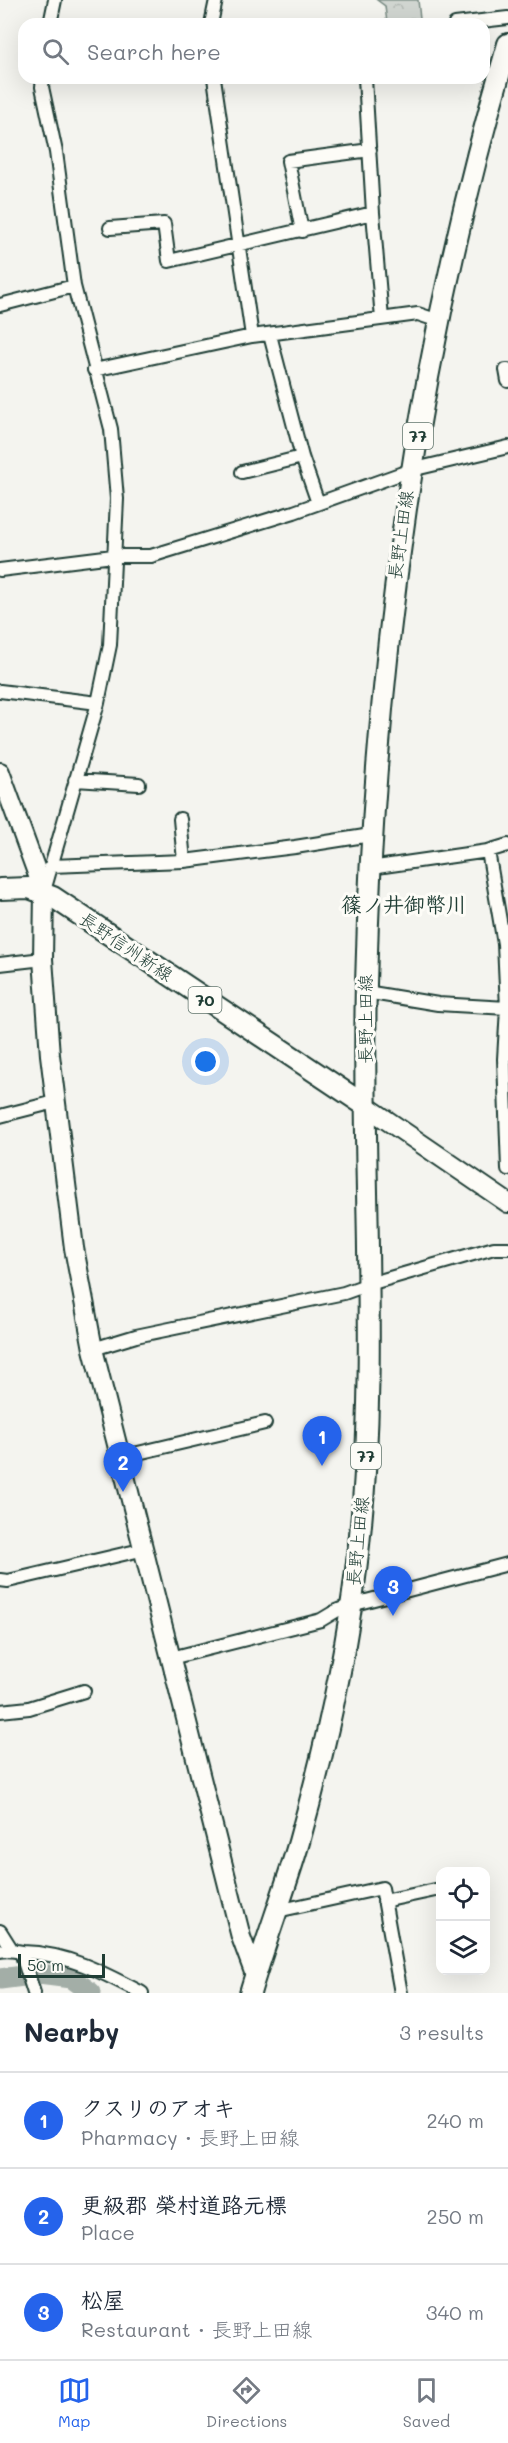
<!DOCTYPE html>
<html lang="en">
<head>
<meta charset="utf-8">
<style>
  :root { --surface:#fff; --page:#f6f6f7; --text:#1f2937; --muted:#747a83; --line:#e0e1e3; --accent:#2563eb }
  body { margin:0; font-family:Mali,"Klee One",sans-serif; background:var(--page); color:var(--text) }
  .controls { position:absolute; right:18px; bottom:18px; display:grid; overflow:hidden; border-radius:12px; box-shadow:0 6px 24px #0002 }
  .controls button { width:54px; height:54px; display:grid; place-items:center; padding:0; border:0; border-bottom:2px solid var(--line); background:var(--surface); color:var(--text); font:30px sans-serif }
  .scale { position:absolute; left:18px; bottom:15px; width:87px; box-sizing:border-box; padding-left:6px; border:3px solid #1f3d34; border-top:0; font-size:16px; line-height:21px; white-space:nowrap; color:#1f3d34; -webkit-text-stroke:4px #fdfcf7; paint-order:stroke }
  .you { position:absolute; left:206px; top:1062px; width:21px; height:21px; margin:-15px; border:4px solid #fff; border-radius:50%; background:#1a73e8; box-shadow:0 0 0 9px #1a73e833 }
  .badge { display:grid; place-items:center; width:39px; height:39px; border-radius:50%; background:var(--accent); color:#fff; font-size:20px; font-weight:700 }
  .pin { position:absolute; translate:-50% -50px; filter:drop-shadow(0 2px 3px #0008) }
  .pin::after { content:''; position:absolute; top:32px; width:21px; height:18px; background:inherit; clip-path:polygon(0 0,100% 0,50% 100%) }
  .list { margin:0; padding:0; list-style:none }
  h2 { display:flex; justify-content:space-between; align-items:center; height:78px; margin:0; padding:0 24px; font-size:26px }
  h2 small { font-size:20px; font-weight:400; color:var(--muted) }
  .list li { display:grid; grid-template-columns:39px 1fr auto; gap:18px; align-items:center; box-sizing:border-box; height:96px; padding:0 24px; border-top:2px solid var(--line) }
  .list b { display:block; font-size:22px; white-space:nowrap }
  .list p { margin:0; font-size:20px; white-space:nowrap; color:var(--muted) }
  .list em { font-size:20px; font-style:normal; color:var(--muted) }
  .icon { flex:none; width:33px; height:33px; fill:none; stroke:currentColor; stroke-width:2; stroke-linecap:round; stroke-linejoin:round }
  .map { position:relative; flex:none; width:508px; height:1993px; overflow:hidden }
  .search { position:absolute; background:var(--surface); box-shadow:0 6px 24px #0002; left:18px; right:18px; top:18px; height:66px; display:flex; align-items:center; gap:15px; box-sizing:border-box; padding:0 21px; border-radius:18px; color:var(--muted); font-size:22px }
  .sheet { height:366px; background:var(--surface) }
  nav { display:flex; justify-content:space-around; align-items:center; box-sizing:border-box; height:84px; border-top:2px solid var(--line); background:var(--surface); font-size:16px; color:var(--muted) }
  nav a { display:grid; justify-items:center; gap:3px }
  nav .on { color:var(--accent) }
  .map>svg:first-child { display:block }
  .park { fill:url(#park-crowns); stroke:#788a82; stroke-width:1.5 }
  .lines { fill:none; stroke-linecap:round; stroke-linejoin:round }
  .river { stroke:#a3aea7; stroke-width:21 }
  .street-casing { stroke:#1f3d34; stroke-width:16 }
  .secondary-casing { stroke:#1f3d34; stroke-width:22 }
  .primary-casing { stroke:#1f3d34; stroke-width:24 }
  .street { stroke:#fdfcf7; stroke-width:12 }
  .secondary { stroke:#fdfcf7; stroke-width:18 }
  .primary { stroke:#fdfcf7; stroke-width:20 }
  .labels { text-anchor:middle; stroke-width:6; stroke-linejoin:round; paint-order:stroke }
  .shield { fill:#fdfcf7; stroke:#62766e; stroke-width:1.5 }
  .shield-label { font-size:16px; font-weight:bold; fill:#1f3d34 }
  .street-label { font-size:18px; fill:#1f3d34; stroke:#fdfcf7 }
  .quarter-label { font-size:21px; font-weight:bold; fill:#1f3d34; stroke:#fdfcf7 }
</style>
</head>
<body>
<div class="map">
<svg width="508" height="1993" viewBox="0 0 508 1993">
  <defs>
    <pattern id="park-crowns" width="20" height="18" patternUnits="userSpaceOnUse" patternTransform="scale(1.5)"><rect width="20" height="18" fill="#d1d6d1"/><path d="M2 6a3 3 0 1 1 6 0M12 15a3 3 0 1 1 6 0" fill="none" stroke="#b3b9b4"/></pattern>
  </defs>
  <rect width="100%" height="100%" fill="#f4f4ef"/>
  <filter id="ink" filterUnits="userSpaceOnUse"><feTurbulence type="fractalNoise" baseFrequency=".0167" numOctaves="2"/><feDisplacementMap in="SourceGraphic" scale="12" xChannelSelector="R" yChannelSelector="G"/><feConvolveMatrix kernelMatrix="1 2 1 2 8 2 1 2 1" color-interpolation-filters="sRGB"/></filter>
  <g filter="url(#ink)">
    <path class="park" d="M 377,0 L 418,0 L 420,19 L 387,23 L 385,6 Z"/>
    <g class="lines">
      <path class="river" d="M 0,1979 L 39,1974 L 71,1978 L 91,1993"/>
      <defs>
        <path id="street" d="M 50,24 L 55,0
          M 211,24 L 216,0
          M 455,24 L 508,18
          M 43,78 L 42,87 L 56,152 L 74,286 L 111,429 L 117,499 L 110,645 L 98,703 L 44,891
          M 214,78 L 252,336
          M 365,78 L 373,213 L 382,319
          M 110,228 L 164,224 L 169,261 L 373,213
          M 302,231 L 288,161 L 370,150
          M 0,305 L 74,286
          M 270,335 L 302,457 L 318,503
          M 94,370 L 252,336 L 418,314 L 439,321
          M 508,370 L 506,370 L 508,381
          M 242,472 L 302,457
          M 0,570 L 113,556 L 151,556 L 294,512 L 411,470 L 508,447
          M 0,691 L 98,703
          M 75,780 L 139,784
          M 180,819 L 184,861
          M 488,851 L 504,944 L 507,1008 L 504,1059 L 508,1169
          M 51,866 L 184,861 L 295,847 L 371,835
          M 370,868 L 488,851 L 508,845
          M 0,964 L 43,959
          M 366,992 L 438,1004 L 507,1008
          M 0,1116 L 55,1102
          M 93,1349 L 136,1336 L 344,1293 L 369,1284 L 494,1248 L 508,1248
          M 121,1457 L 265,1423
          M 0,1580 L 8,1581 L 145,1549
          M 171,1658 L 321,1620 L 336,1611 L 351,1605 L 508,1564
          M 0,1711 L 29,1708 L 84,1691
          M 384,1901 L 440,1889
          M 277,1911 L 382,1888 L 401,1993
          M 0,1931 L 12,1950
          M 0,1951 C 8,1949 15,1951 23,1952 C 67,1953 104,1973 142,1993
          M 21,1952 L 34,1993"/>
        <path id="secondary" d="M 0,772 L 44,892 L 43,959 L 50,1055 L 74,1248 L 93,1349 L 241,1937 L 255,1975
          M 366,1106 L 508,1203"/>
        <path id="primary" d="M 0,889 L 29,888 L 53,897 L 366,1106
          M 250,1993 C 265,1942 284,1893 299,1842 C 324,1753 345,1662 356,1570 C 381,1375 361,1179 366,984 C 374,663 417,353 508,44"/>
      </defs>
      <use href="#street" class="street-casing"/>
      <use href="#secondary" class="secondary-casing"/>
      <use href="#primary" class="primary-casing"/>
      <use href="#street" class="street"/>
      <use href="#secondary" class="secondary"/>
      <use href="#primary" class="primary"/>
    </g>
  </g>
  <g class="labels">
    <g class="shield">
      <rect x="403" y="423" width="30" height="26" rx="4.5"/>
      <rect x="188.5" y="987" width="33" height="26" rx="4.5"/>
      <rect x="351" y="1443" width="30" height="26" rx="4.5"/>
    </g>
    <g class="shield-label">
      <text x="418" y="442">77</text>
      <text x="205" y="1006">70</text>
      <text x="366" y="1462">77</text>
    </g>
    <g class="street-label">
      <text transform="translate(401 535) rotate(-82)" y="6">長野上田線</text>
      <text transform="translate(126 947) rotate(34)" y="6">長野信州新線</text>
      <text transform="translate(366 1019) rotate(-90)" y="6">長野上田線</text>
      <text transform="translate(358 1541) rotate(-84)" y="6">長野上田線</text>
    </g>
    <g class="quarter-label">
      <text x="404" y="912">篠ノ井御幣川</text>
    </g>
  </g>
</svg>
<div class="controls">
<button><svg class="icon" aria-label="locate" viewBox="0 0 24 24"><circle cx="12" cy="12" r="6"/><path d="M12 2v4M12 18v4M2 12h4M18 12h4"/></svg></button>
<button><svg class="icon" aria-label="layers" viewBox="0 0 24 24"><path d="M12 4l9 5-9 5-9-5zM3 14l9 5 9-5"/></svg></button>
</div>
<div class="scale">50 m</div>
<div class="you"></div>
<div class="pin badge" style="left:322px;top:1466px">1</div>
<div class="pin badge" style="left:123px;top:1492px">2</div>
<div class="pin badge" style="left:393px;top:1616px">3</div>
<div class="search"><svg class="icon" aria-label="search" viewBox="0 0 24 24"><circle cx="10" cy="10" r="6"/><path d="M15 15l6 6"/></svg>Search here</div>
</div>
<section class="sheet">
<h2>Nearby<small>3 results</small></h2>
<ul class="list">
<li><span class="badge">1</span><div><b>クスリのアオキ</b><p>Pharmacy · 長野上田線</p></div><em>240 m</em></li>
<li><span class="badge">2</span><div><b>更級郡 榮村道路元標</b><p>Place</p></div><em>250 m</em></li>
<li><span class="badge">3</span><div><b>松屋</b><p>Restaurant · 長野上田線</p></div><em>340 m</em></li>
</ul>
</section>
<nav>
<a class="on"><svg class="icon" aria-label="map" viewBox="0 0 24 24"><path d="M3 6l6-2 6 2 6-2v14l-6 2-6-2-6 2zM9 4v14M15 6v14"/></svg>Map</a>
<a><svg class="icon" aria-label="directions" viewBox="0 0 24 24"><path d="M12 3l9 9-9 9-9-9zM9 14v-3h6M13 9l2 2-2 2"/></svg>Directions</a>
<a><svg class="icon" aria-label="saved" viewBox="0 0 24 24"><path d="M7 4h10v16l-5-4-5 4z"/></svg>Saved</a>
</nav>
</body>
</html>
